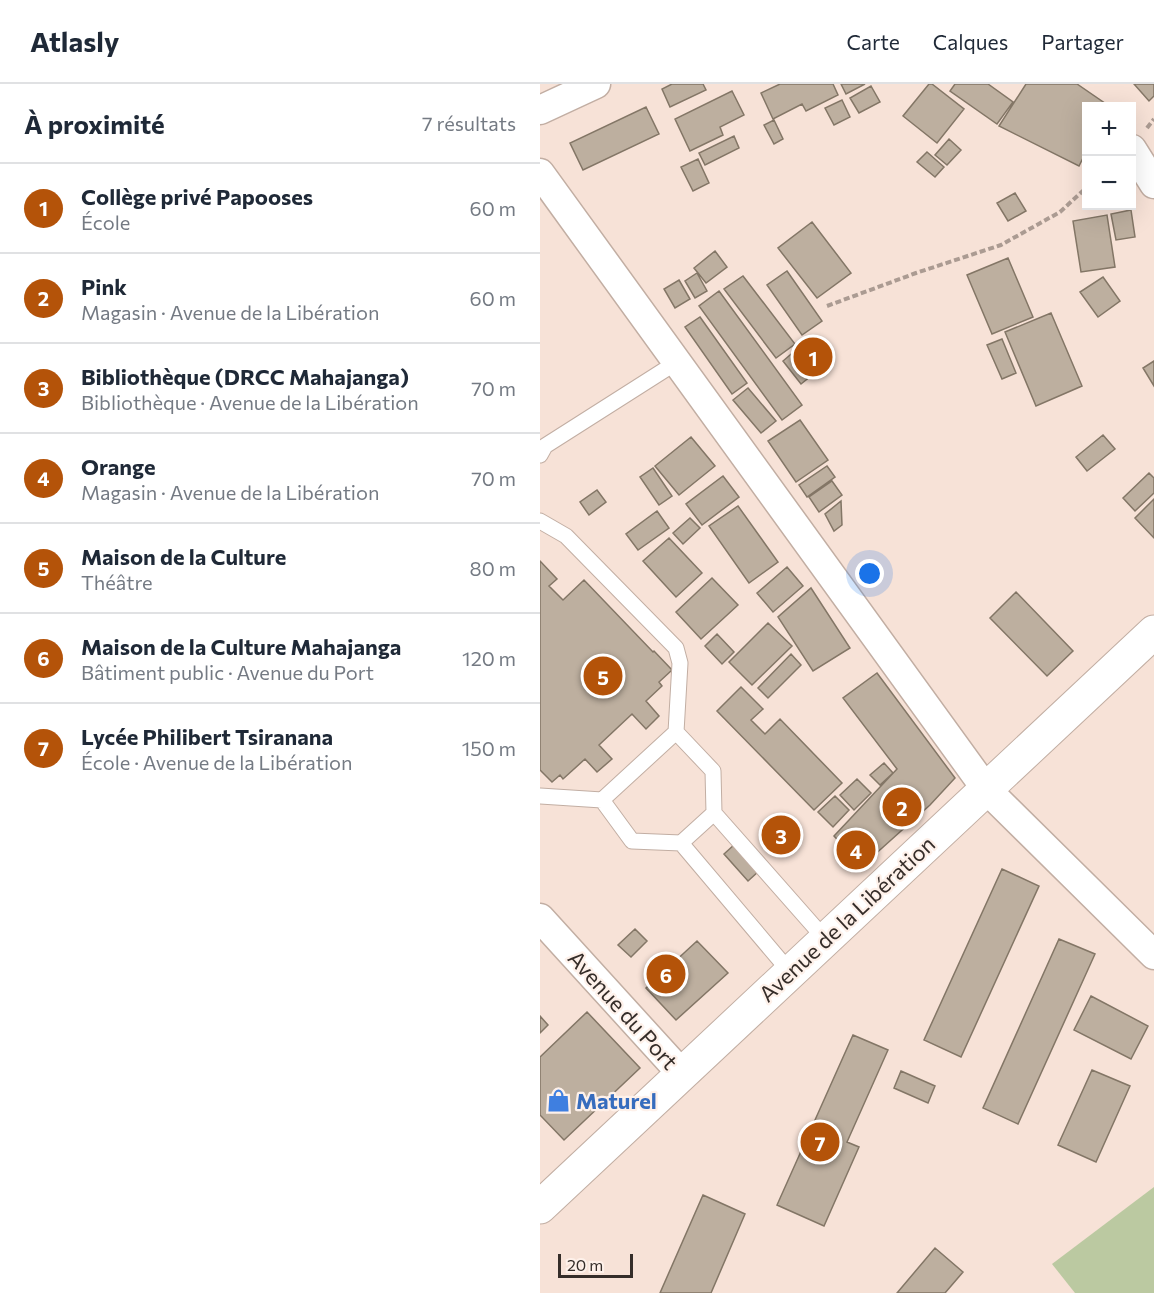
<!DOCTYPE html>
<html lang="fr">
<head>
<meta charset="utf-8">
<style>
  :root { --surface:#fff; --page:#f2f2f3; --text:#1f2937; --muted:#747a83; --line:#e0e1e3; --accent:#b45309 }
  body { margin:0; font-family:Commissioner,sans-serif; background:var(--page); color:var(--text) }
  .controls { position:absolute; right:18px; top:18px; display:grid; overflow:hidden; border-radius:0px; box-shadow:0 6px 24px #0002 }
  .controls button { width:54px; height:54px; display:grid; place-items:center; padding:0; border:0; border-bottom:2px solid var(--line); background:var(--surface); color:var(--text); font:30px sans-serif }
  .scale { position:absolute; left:18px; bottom:15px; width:75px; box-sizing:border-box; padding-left:6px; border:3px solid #352d29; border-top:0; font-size:16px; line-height:21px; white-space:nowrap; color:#352d29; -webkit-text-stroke:4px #fef1ea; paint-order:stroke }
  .you { position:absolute; left:330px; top:490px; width:21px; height:21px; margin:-15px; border:4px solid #fff; border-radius:50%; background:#1a73e8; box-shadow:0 0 0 9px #1a73e833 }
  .badge { display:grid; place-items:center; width:39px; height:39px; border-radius:50%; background:var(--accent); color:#fff; font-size:20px; font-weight:700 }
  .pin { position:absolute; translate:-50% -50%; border:3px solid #fff; box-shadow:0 2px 6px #0006 }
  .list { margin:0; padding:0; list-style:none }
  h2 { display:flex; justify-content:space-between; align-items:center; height:78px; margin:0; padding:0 24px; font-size:26px }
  h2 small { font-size:20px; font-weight:400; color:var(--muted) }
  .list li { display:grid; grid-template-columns:39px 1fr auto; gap:18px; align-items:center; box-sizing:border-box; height:90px; padding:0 24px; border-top:2px solid var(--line) }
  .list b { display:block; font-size:22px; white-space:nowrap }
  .list p { margin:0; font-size:20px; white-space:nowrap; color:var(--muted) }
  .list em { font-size:20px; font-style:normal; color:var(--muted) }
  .map { position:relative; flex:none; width:614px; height:1209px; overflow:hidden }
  header { display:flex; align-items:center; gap:36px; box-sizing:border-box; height:84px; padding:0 30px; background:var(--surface); border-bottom:2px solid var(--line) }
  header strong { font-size:28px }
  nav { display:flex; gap:33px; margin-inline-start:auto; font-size:21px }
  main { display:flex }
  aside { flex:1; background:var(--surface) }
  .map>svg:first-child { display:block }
  .green { fill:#bbc9a1 }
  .building { fill:#bdaf9f; stroke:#837666; stroke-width:1.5 }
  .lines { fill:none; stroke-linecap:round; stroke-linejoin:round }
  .lane-casing { stroke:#c2aea3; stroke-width:17 }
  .street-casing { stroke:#c2aea3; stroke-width:31 }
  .secondary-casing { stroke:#c2aea3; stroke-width:35 }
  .path { stroke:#ab9b92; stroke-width:4; stroke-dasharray:6 3; stroke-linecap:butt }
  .lane { stroke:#fff; stroke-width:15 }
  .street { stroke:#fff; stroke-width:28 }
  .secondary { stroke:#fff; stroke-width:33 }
  .labels { text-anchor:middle; stroke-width:4.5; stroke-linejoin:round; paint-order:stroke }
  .street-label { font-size:22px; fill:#352d29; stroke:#fef1ea }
  .shop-label { font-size:22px; font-weight:bold; fill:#366cbe; stroke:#fef1ea; text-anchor:start }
</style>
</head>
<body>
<header>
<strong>Atlasly</strong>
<nav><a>Carte</a><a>Calques</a><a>Partager</a></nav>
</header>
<main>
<aside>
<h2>À proximité<small>7 résultats</small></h2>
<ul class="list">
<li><span class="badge">1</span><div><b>Collège privé Papooses</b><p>École</p></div><em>60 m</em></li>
<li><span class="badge">2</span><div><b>Pink</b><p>Magasin · Avenue de la Libération</p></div><em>60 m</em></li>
<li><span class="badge">3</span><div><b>Bibliothèque (DRCC Mahajanga)</b><p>Bibliothèque · Avenue de la Libération</p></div><em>70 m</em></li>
<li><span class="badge">4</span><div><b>Orange</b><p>Magasin · Avenue de la Libération</p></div><em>70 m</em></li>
<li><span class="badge">5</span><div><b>Maison de la Culture</b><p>Théâtre</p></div><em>80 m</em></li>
<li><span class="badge">6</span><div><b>Maison de la Culture Mahajanga</b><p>Bâtiment public · Avenue du Port</p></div><em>120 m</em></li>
<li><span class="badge">7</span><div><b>Lycée Philibert Tsiranana</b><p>École · Avenue de la Libération</p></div><em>150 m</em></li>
</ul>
</aside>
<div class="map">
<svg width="614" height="1209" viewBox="0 0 614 1209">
  <rect width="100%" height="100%" fill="#f7e2d7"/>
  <path class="green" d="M 614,1103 L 614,1209 L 535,1209 L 512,1180 Z"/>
  <path class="building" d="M 132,0 L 163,0 L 166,6 L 130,23 L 122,5 Z
    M 240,0 L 293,0 L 298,11 L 266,27 L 262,20 L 233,35 L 221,9 Z
    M 301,0 L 325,0 L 306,10 Z
    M 389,0 L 392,0 L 424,25 L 397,59 L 363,32 Z
    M 415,0 L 448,0 L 473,18 L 457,40 L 410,7 Z
    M 486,0 L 537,0 L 569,22 L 546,22 L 546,68 L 539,82 L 459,42 Z
    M 594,0 L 614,0 L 614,12 L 609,17 Z
    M 331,2 L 340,18 L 319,29 L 310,14 Z
    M 192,7 L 204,31 L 180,43 L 183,51 L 150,67 L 135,35 Z
    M 302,16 L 310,33 L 294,41 L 285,24 Z
    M 106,23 L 119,50 L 43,86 L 30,59 Z
    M 234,36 L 243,55 L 234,60 L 224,41 Z
    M 194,52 L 199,64 L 165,81 L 159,69 Z
    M 409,55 L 421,66 L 407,81 L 395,71 Z
    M 387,68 L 404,83 L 395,93 L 377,78 Z
    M 158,75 L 169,99 L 153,107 L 141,83 Z
    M 475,109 L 486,127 L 468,137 L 457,119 Z
    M 591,126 L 595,153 L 576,156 L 571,130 Z
    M 567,131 L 575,183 L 541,188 L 533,137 Z
    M 272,138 L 311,189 L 277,214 L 238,164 Z
    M 175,167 L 187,183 L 166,199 L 154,184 Z
    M 468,174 L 493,233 L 452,250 L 427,191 Z
    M 247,187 L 282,237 L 262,251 L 227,201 Z
    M 157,189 L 167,207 L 155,214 L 145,197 Z
    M 203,192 L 255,260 L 236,274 L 184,205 Z
    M 563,193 L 580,217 L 558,233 L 540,208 Z
    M 139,196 L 150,215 L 135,224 L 124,205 Z
    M 179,207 L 262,321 L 242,336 L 159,222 Z
    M 511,229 L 542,302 L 496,322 L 465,248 Z
    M 160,233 L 207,299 L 192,310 L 145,243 Z
    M 462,255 L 476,289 L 462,295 L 447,261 Z
    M 257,265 L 276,288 L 261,300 L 243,277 Z
    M 614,277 L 614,302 L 603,284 Z
    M 208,304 L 236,337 L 221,349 L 193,316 Z
    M 260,336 L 288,376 L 256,398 L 228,357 Z
    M 563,351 L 575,365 L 547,387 L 536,373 Z
    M 151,353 L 175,382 L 139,411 L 115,382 Z
    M 287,382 L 295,393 L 267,413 L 259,401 Z
    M 113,384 L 132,412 L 119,421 L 100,393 Z
    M 609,389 L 614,394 L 614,409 L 595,427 L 583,414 Z
    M 183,392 L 199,413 L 162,441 L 146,420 Z
    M 292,397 L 302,411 L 279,428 L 269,413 Z
    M 57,406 L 66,418 L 49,431 L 40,418 Z
    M 614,415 L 614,454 L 595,434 Z
    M 301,417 L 302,441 L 294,447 L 285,430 Z
    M 198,422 L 238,478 L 209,499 L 169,442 Z
    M 117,427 L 129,444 L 98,466 L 86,450 Z
    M 150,434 L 160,444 L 143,460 L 133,449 Z
    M 129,454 L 162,489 L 136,513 L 103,477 Z
    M 0,477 L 17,495 L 9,502 L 23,516 L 44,496 L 113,568 L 114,567 L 132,586 L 119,598 L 122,602 L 106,617 L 119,632 L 106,645 L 92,630 L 59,661 L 72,675 L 57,688 L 45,675 L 23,695 L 20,691 L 12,698 L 0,686 Z
    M 247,483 L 263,502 L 233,528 L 217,509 Z
    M 172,494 L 198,521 L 161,555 L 136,528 Z
    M 271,504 L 310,564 L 273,587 L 238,533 Z
    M 476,508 L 533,567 L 507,592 L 450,534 Z
    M 228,539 L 252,562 L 212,601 L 189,578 Z
    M 177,550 L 194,568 L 182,580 L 165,562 Z
    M 251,570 L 261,581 L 228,614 L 218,604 Z
    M 337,589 L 415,694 L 390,721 L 322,782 L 294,752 L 357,685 L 303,614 Z
    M 201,603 L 223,625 L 211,636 L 225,650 L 240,635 L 302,699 L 274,726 L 177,627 Z
    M 344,679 L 353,689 L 340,701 L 330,691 Z
    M 317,695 L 331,709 L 314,726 L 300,711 Z
    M 295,712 L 309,726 L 293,743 L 278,728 Z
    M 195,760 L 219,787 L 208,797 L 184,770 Z
    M 462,785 L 499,802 L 421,973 L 384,956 Z
    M 95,845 L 107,857 L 91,873 L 78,861 Z
    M 519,855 L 555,870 L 478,1040 L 443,1024 Z
    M 157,857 L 188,889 L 136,936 L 106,904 Z
    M 551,912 L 608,942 L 591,975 L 534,946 Z
    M 47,928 L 100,984 L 24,1056 L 0,1031 L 0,973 Z
    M 0,932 L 8,941 L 0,949 Z
    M 313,951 L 348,966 L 307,1058 L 319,1063 L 284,1142 L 237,1121 Z
    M 552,986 L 590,1002 L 556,1078 L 518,1061 Z
    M 361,987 L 395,1002 L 388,1019 L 354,1004 Z
    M 163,1111 L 205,1130 L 171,1209 L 120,1209 Z
    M 395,1164 L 423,1188 L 405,1209 L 357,1209 Z"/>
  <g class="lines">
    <defs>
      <path id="lane" d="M 0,371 L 5,362 L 137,278
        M 0,437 L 26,452 L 136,564 L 140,579 L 136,648 L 173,687 L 174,729 L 286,856
        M 0,712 L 62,716 L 92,757 L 141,759 L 250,888
        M 62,716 L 136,648
        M 141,759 L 174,729"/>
      <path id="street" d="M 0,26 L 56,0
        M 592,65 L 614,100
        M 0,89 L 446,705 L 614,871
        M 0,834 L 142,990"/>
      <path id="secondary" d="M 0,1123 L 614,548"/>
    </defs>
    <use href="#lane" class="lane-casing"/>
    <use href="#street" class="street-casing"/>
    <use href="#secondary" class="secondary-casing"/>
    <path class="path" d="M 607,44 L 614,35
      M 287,222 L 376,189 L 461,161 L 520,128 L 546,104"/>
    <use href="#lane" class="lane"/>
    <use href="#street" class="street"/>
    <use href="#secondary" class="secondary"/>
  </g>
  <defs>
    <symbol id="shop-bare" viewBox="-9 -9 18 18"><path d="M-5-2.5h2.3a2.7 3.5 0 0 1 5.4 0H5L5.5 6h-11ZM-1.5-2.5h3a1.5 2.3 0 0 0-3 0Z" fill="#3f7fe0" stroke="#fef1ea" stroke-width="2.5" paint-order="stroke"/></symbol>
  </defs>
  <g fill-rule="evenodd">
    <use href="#shop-bare" x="2" y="1000" width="33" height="33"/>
  </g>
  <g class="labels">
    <g class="street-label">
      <text transform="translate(307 835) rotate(-43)" y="8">Avenue de la Libération</text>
      <text transform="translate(83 926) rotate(48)" y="8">Avenue du Port</text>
    </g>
    <g class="shop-label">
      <text x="36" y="1025">Maturel</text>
    </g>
  </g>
</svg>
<div class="controls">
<button>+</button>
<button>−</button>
</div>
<div class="scale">20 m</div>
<div class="you"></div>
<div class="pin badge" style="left:273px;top:273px">1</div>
<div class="pin badge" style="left:362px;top:723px">2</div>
<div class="pin badge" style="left:241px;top:751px">3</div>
<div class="pin badge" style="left:316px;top:766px">4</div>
<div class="pin badge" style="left:63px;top:592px">5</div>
<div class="pin badge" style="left:126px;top:890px">6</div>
<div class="pin badge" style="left:280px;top:1058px">7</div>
</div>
</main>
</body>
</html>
